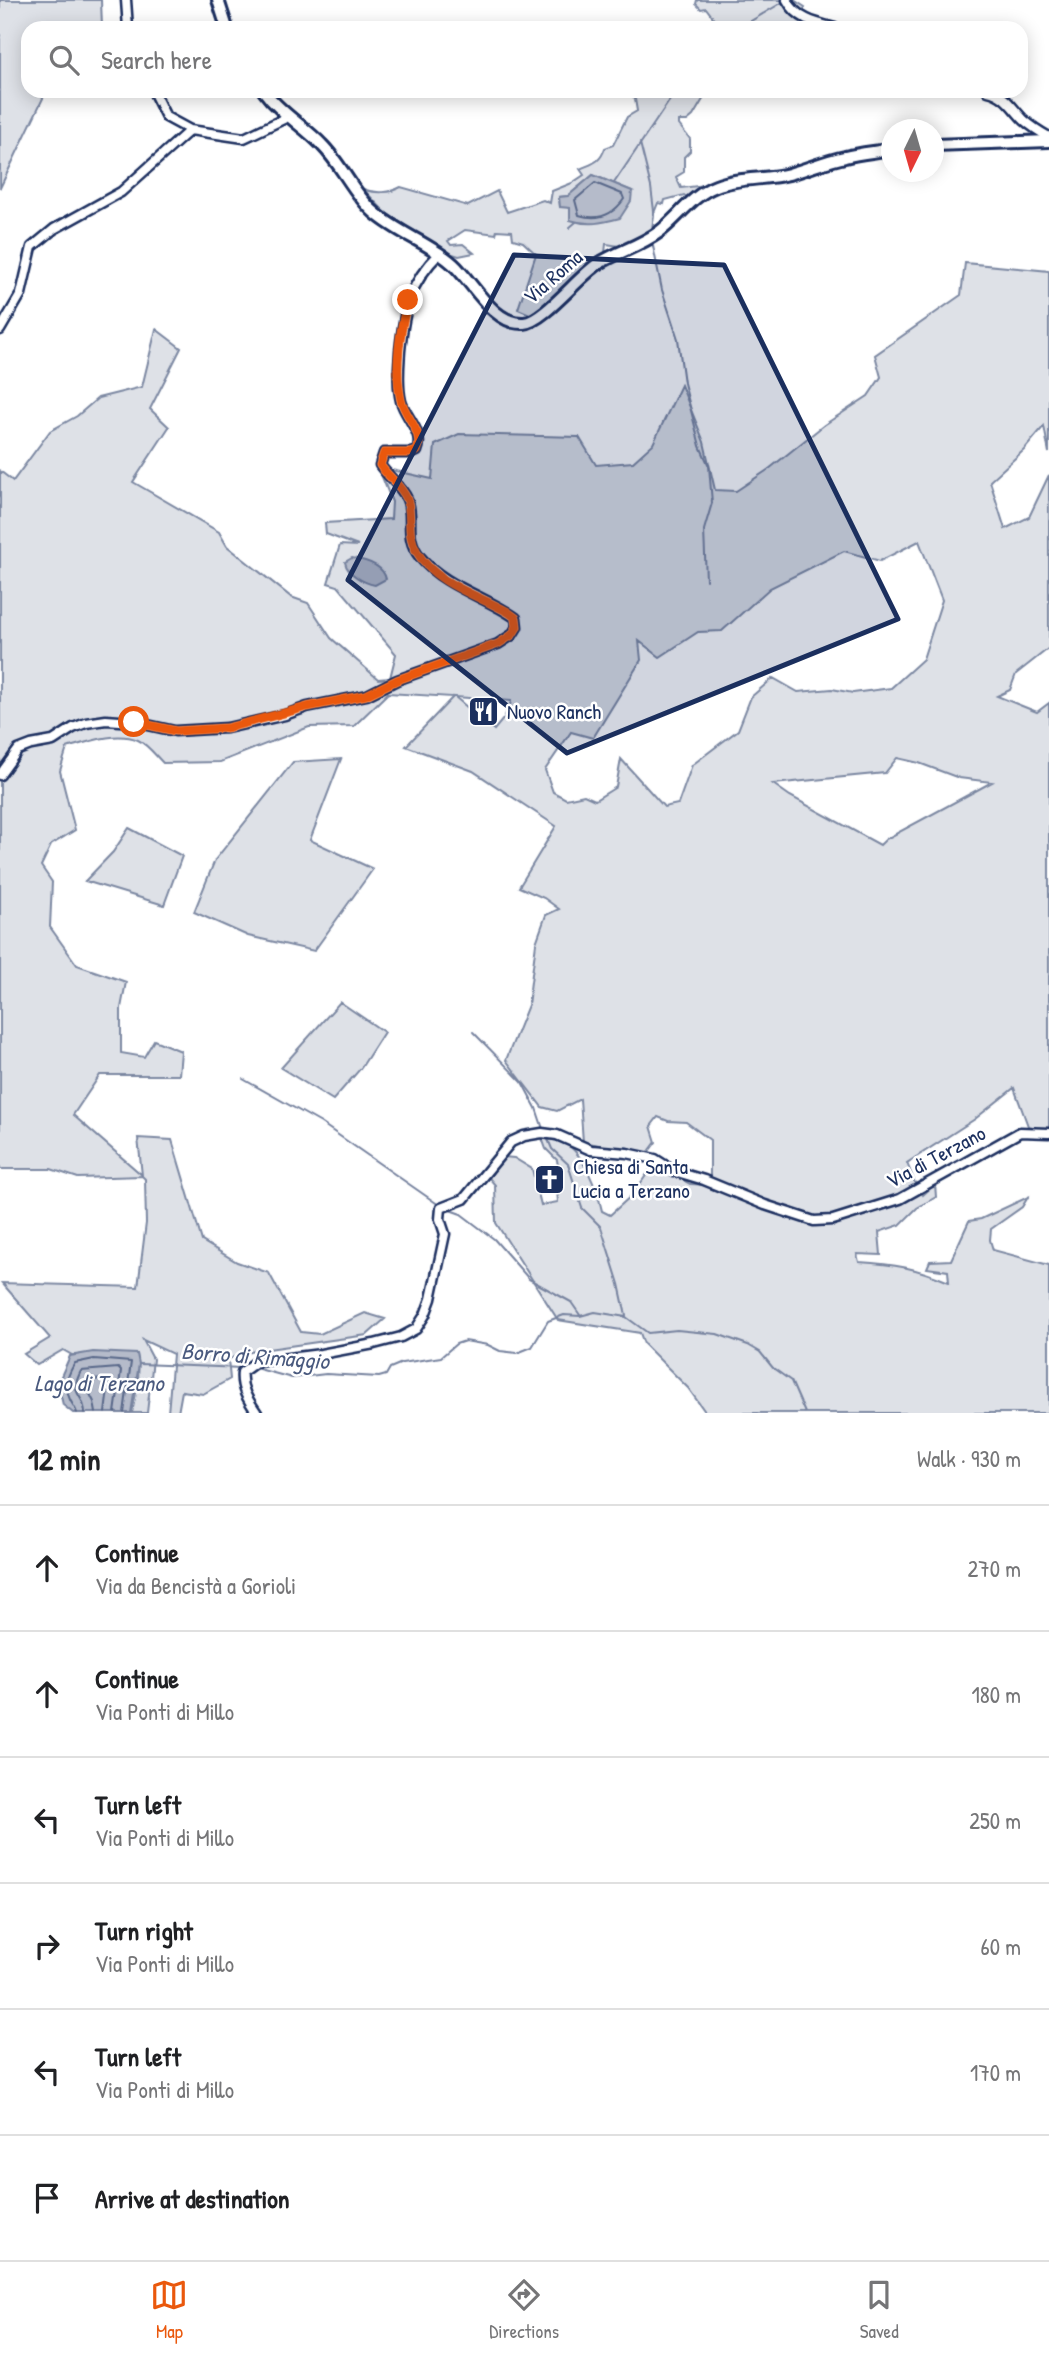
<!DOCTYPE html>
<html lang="en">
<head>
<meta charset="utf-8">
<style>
  :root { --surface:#fff; --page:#f6f6f6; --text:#202124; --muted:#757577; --line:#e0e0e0; --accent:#ea580c }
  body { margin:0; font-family:"Patrick Hand",sans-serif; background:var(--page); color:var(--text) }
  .compass { position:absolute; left:881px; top:119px; width:63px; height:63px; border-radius:50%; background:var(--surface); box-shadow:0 4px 18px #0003; rotate:185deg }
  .stop { position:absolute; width:21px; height:21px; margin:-16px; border:5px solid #ea580c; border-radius:50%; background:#fff }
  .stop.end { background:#ea580c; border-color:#fff; box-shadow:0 2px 7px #0008 }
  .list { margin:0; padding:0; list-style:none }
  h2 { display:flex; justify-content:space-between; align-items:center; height:91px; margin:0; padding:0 28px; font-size:30px }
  h2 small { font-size:23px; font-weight:400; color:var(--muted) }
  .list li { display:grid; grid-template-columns:46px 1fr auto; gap:21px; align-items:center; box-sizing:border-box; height:126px; padding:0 28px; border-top:2px solid var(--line) }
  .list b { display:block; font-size:26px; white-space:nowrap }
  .list p { margin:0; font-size:23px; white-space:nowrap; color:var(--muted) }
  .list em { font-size:23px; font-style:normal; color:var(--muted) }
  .icon { flex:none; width:38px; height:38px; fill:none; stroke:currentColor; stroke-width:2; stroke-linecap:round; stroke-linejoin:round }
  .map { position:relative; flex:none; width:1049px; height:1413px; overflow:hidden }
  .search { position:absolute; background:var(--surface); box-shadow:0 4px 18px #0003; left:21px; right:21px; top:21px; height:77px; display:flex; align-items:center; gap:18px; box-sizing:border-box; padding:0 24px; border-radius:21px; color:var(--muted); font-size:26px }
  .sheet { height:847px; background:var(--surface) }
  nav { display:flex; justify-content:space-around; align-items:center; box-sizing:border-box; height:98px; border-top:2px solid var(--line); background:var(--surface); font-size:19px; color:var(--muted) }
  nav a { display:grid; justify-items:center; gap:4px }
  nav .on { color:var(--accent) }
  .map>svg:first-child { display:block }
  .green { fill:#dee1e7; stroke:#7c88a2; stroke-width:2; fill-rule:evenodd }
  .water { fill:#b5bbca; stroke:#77839f; stroke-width:2 }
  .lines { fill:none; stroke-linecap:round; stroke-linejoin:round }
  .shore { stroke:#596789; stroke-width:2 }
  .stream { stroke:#77839f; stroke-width:2 }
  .minor-casing { stroke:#1b2f5e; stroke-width:13 }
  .major-casing { stroke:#1b2f5e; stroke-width:16 }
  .minor { stroke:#fff; stroke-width:8 }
  .major { stroke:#fff; stroke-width:10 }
  .route { stroke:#ea580c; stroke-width:9 }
  .marked { fill:#1b2f5e; fill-opacity:0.2; stroke:#1b2f5e; stroke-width:5; stroke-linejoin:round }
  .labels { text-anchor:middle; stroke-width:5; stroke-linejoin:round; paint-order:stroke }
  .street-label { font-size:21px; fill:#1b2f5e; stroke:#fff }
  .poi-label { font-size:21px; fill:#1b2f5e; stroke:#fff; text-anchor:start }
  .water-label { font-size:23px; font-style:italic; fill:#49597e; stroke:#fff }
</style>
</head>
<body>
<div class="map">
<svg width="1049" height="1413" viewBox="0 0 1049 1413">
  <rect width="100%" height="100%" fill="#fff"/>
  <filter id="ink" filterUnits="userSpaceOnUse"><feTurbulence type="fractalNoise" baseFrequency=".0143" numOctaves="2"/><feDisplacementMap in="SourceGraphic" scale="14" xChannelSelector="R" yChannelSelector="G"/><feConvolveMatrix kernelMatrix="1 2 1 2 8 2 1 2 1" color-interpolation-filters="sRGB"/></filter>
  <g filter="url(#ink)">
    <path class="green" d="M 0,0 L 101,0 L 102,27 L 28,28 L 28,91 L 49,91 L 44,96 L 0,188 Z
      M 697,0 L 794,0 L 805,7 L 802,13 L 829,28 L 701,28 L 715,20 L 706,8 L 701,9 L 696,4 Z
      M 626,91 L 721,91 L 723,93 L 721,97 L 705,96 L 693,116 L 687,121 L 679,121 L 679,125 L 690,139 L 690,151 L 684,157 L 684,172 L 676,177 L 681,188 L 706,185 L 692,201 L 684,195 L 665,200 L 664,204 L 658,203 L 654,213 L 652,233 L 619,246 L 606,244 L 605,253 L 550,301 L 530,314 L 518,309 L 536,254 L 523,242 L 513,239 L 512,231 L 497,230 L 496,234 L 465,230 L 448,241 L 451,245 L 463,244 L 474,253 L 459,256 L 446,252 L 385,212 L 363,189 C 375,194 390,193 401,187 L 468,206 L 497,191 L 507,212 L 543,200 L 550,203 L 552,191 L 572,183 L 584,175 L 580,169 C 593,163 600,163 605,148 L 613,145 L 627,117 L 637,111 L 635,99 ZM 593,175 L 632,191 L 560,207 L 559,197 L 568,196 Z
      M 965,263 L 1049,271 L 1049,453 L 1044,426 L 1024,450 L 990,481 L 1005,529 L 1029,517 L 1049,475 L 1049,648 L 1016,674 L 1010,690 L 997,696 L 1037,712 L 1049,703 L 1049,1131 L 1028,1126 L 1014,1088 L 975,1119 L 907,1163 L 915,1183 L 923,1195 L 935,1184 L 936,1197 L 917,1208 L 900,1225 L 879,1232 L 881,1255 L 857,1254 L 859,1262 C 894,1264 917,1268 949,1282 L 948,1271 L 927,1268 L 930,1261 L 951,1260 L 969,1221 L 981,1219 L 1028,1197 L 1022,1207 L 991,1229 L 990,1240 L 993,1250 L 1049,1265 L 1049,1413 L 706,1413 L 688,1388 L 644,1344 L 640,1333 L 558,1320 L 496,1223 L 495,1185 L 489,1178 L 504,1157 L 514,1158 L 532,1169 L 541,1205 L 558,1202 L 557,1190 L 562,1189 L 557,1160 L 546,1149 L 542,1138 C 549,1139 557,1140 564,1143 C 583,1151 598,1192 602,1211 L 610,1215 L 633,1194 L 654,1164 L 690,1184 L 710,1185 L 710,1140 L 686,1122 L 668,1121 L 658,1117 L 651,1126 L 656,1142 L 647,1154 L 583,1142 L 580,1099 L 557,1111 L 542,1107 L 506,1060 L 528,1005 L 536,943 L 546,915 L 559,909 L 544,898 L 519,887 L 556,826 L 473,771 L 406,746 L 453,697 L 388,693 L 354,726 L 309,727 L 220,762 L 163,763 C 156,756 147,744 138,740 C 116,731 88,742 67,748 L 60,771 L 75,830 L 51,845 L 41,866 L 52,882 L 50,927 L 77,965 L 126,982 L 121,1008 L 121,1053 L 144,1057 L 154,1040 L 181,1051 L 179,1075 L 100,1075 L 73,1115 L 142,1175 L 138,1138 L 172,1140 L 202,1241 L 237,1262 L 269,1273 L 301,1332 L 320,1334 L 365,1313 L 385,1319 L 367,1335 L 254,1351 L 228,1359 L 230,1379 L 203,1394 L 182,1391 L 178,1413 L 168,1413 L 173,1354 L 143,1340 L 153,1359 L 147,1413 L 132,1413 C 136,1393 141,1374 137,1354 L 72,1355 L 63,1350 L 37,1365 L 24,1354 L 50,1338 L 2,1283 L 138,1287 L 146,1223 L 145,1179 L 142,1176 L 78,1178 L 51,1169 L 0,1169 L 0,471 L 13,481 L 50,431 L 77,416 L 98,398 L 142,387 L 156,329 L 181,348 L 150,409 L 169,427 L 133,482 L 219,532 L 227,546 L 291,597 L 308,603 L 331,638 L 378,679 L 390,678 L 396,654 L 338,586 L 328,583 L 340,545 L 358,546 L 326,534 L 325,523 L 391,519 L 392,502 L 378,467 L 432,479 L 435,445 L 459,434 L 579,437 L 596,465 L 633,462 L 653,444 L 681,385 L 704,442 L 715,490 L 736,491 L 769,469 L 824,425 L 868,396 L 881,377 L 875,355 L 961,295 ZM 919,541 L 942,600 L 923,659 L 891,688 L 853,693 L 832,689 L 798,692 L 773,678 L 751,697 L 738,730 L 692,765 L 678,804 L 664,807 L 621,759 L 616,787 L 595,800 L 584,795 L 566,799 L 553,792 L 545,770 L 571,732 L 593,738 L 641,660 L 639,641 L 660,657 L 698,632 L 722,631 L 770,588 L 844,551 L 880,561 ZM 455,697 L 511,701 L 511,702 L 504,718 L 494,730 ZM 897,758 L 919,763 L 959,778 L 992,782 L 886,839 L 880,845 L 790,796 L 773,784 L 885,773 Z
      M 341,759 L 310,840 L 373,869 L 314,951 L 248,936 L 194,912 L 215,860 L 293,762 Z
      M 129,828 L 182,856 L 164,905 L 85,881 L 113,852 Z
      M 340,1002 L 384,1032 L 361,1068 L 333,1100 L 281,1068 Z"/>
    <path class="water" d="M 593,175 L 632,191 L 631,201 L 620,218 C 601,223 589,226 570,220 L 570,208 L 560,207 L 559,197 L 568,196 Z
      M 352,558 C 365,560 383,565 386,579 L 375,585 C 364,583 347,574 345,562 Z
      M 93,1352 L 137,1354 L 139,1364 L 131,1413 L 73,1413 L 63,1405 L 58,1383 L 70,1356 Z"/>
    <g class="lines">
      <path class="shore" d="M 595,183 L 622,194 L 624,199 C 613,215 598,221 579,215 L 575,200 Z
        M 77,1413 C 75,1406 71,1404 69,1397 C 64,1384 68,1374 75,1363 L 94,1359 L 131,1362 L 124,1413
        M 85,1413 C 84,1392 68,1396 81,1371 L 118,1368 L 121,1371 L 115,1413
        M 96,1413 L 94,1402 L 86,1386 L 88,1380 L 106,1379 L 109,1381 L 105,1413"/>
      <path class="stream" d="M 739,28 L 783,2
        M 640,143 L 651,187 L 654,211 L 652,232
        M 614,183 L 676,91
        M 569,228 L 576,222
        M 652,241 L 662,290 L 678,339 L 684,383 L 700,446 L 709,466 L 712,503 L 704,530 L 706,580
        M 473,1032 L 522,1082 L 536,1108 L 543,1129
        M 243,1079 L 321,1123 L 439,1205
        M 547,1137 L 552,1149 L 568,1164 L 582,1208 L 601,1227 L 619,1284 L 626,1316
        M 447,1209 L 461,1214 L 494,1239 L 529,1279 L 571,1302 L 580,1315
        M 139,1364 L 243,1368
        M 255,1368 L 292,1378 L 326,1374 L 379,1377 L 386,1375 L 390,1368 L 402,1363 L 441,1357 L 456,1344 L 465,1341 L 488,1345 L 500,1351 L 517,1353 L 532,1347 L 548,1321 L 564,1315 L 580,1316 L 595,1312 L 626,1317 L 648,1333 L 677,1330 L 717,1334 L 748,1345 L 760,1352 L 773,1368 L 791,1381 L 805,1413"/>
      <defs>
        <path id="minor" d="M 126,0 L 128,28
          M 787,0 C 797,19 815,23 835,28
          M 153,91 L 166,117 L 190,130
          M 988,91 C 1006,95 1012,108 1024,120 C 1032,127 1040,132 1049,137
          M 0,330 L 21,294 L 32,247 L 54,229 L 121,192 L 190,130 L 244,138 L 288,117
          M 0,775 L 18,750 L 31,745 L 53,741 L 73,728 L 86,723 L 106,720 L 134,722 L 175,731 L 227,728 L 285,715 L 307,707 L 367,695 L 397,680 L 498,644 L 512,635 L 517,627 L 516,618 C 485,596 445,587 420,557 C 403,536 415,518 407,499 C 401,485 388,477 380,465 L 384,453 L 411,453 L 417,451 C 425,433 405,417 401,401 C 397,385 399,367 400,351 C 404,310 409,283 440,253
          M 257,1413 C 248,1400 240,1388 242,1372 L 256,1362 L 321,1354 L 374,1344 L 401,1337 L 416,1329 L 425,1315 L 431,1299 L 445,1234 L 440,1219 L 441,1208 L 464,1199 L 511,1142 L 524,1136 L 542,1133 L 557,1135 L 591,1150 L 627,1153 L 655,1159 L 674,1171 L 704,1180 L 765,1205 L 814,1221 L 833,1220 L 900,1199 L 1020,1132 L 1049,1133"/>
        <path id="major" d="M 218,0 L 227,28
          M 264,91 C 280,113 304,126 322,145 C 342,165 353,193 374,212 C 397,233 430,243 453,264 C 473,282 493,325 524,323 C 543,322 578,277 598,264 C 617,252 640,246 659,232 C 678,218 692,195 716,186 C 739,177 765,180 789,174 C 808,169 825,161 845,157 C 860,153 876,152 892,149
          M 934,145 L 1049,141"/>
      </defs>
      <use href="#minor" class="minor-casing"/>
      <use href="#major" class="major-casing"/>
      <use href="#minor" class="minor"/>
      <use href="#major" class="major"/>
    </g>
  </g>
  <g class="lines" filter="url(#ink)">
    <path class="route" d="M 134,722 L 176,731 L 227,728 L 307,707 L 366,695 L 397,680 L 498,644 L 512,635 L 517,627 L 516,618 L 508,612 C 478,595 435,584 417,552 C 405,531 413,515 407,499 C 401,485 388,477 380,465 L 384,453 L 411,453 L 417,451 C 425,433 405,417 401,400 C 394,370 400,329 408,300"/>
  </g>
  <path class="marked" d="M 514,255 L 724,265 L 898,619 L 567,753 L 348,580 Z"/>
  <defs>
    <symbol id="restaurant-square" viewBox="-11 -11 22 22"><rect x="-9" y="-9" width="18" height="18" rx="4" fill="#1b2f5e" stroke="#fff"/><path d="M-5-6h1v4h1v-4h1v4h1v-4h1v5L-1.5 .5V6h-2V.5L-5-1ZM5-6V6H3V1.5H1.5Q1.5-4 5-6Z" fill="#fff"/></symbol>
    <symbol id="church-square" viewBox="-11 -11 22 22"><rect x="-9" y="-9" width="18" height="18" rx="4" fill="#1b2f5e" stroke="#fff"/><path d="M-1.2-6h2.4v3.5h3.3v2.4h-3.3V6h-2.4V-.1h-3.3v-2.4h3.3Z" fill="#fff"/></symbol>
  </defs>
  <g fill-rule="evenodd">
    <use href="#restaurant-square" x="466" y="694" width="35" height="35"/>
    <use href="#church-square" x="532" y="1162" width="35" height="35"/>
  </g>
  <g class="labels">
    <g class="street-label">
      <text transform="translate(553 277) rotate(-41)" y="7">Via Roma</text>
      <text transform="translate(936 1157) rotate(-28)" y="7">Via di Terzano</text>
    </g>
    <g class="poi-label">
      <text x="507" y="719">Nuovo Ranch</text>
      <text x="573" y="1174">Chiesa di Santa<tspan x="573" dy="24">Lucia a Terzano</tspan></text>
    </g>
    <g class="water-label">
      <text transform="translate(255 1356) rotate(4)" y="8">Borro di Rimaggio</text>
      <text x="99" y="1391">Lago di Terzano</text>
    </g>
  </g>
</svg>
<svg class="compass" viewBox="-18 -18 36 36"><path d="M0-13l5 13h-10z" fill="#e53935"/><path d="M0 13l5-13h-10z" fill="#757577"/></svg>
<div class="stop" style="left:134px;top:722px"></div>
<div class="stop end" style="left:408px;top:300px"></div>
<div class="search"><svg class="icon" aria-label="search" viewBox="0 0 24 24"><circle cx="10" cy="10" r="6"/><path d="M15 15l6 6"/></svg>Search here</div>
</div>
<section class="sheet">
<h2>12 min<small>Walk · 930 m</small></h2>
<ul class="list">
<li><svg class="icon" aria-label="ahead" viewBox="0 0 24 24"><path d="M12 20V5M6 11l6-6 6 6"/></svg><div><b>Continue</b><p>Via da Bencistà a Gorioli</p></div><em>270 m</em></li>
<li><svg class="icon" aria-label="ahead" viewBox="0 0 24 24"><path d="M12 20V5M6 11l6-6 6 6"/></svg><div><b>Continue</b><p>Via Ponti di Millo</p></div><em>180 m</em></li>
<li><svg class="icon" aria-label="left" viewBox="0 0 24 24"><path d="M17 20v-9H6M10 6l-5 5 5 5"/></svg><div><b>Turn left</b><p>Via Ponti di Millo</p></div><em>250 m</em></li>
<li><svg class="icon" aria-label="right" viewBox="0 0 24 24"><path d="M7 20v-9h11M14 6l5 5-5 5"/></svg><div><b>Turn right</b><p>Via Ponti di Millo</p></div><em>60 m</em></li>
<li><svg class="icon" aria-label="left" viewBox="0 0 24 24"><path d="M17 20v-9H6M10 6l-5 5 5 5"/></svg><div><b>Turn left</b><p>Via Ponti di Millo</p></div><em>170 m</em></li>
<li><svg class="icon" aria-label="arrive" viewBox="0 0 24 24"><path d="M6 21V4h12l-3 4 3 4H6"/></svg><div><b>Arrive at destination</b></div></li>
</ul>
</section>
<nav>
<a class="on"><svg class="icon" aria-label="map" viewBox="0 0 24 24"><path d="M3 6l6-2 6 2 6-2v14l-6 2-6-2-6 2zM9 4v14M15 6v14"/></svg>Map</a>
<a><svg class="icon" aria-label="directions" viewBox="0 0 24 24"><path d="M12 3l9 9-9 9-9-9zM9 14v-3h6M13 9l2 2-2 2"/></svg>Directions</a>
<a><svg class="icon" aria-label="saved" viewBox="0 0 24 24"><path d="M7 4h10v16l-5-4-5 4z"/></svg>Saved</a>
</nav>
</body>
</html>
